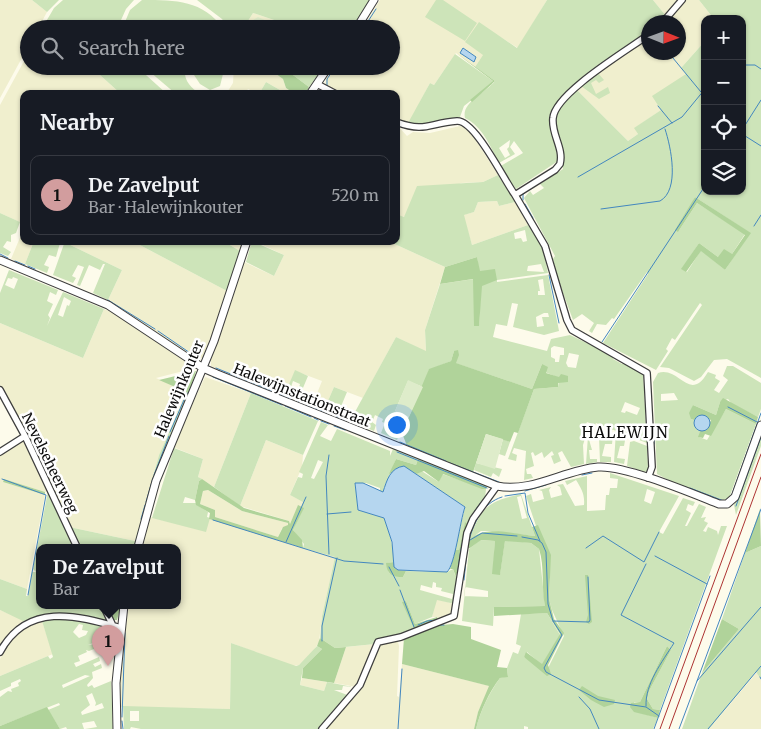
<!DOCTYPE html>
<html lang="en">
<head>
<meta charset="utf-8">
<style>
  :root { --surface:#171b24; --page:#242831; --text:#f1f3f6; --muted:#9ea1a6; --line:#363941; --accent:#d29d9e }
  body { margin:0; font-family:Merriweather,serif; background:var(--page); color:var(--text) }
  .controls { position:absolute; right:15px; top:15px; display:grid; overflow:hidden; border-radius:10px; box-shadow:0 1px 4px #0004 }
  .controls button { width:45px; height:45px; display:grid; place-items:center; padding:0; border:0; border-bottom:1px solid var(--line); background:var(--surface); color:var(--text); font:25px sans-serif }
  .compass { position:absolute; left:641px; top:15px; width:45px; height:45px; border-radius:50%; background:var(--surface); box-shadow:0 1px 4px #0004; rotate:91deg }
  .you { position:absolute; left:396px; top:424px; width:18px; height:18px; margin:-12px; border:4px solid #fff; border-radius:50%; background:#1a73e8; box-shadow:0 0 0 8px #1a73e833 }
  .badge { display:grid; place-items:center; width:32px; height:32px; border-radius:50%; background:var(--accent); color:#111; font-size:16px; font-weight:700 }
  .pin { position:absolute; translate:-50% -41px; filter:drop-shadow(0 1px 2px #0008) }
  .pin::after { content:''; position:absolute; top:26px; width:18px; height:15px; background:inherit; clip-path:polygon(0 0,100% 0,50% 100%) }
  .popup { position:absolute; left:36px; top:544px; width:145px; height:65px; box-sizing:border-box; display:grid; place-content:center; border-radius:10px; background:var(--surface); filter:drop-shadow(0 1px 4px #0005); font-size:16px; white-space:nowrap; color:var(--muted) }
  .popup b { font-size:19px; color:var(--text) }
  .popup::after { content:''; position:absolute; left:50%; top:100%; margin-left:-10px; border:10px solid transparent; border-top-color:var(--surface) }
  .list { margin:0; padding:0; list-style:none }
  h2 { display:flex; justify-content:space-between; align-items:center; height:65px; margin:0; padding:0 20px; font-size:21px }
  h2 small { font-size:16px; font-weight:400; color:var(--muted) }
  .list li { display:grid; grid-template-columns:32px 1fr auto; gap:15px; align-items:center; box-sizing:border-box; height:80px; margin:0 10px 10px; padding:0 10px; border:1px solid var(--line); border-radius:10px }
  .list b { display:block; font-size:19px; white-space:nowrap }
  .list p { margin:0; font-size:16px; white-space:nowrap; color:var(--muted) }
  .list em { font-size:16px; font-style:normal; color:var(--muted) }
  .icon { flex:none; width:28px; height:28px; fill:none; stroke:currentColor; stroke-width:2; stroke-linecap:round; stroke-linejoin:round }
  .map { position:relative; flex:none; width:761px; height:729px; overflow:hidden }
  .search { position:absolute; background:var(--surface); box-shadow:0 1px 4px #0004; left:20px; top:20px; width:380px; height:55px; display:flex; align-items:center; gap:12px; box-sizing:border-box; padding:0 18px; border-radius:28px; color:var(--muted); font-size:19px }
  .panel { position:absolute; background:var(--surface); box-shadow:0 1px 4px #0004; left:20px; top:90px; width:380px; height:155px; border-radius:10px }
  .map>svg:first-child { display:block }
  .farmland { fill:#f0efce }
  .green { fill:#cde4b9; fill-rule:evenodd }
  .forest { fill:#b0d39a; fill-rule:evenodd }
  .pitch { fill:#deecca }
  .water { fill:#b5d6ef; stroke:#4387bf }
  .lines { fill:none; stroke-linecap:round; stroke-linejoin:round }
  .stream { stroke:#4387bf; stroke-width:1 }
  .minor-casing { stroke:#3e3e3e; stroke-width:8 }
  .tertiary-casing { stroke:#3e3e3e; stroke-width:9 }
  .minor { stroke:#fff; stroke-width:5.5 }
  .tertiary { stroke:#fff; stroke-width:7 }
  .rail { stroke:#ad3332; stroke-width:1 }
  .labels { text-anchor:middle; stroke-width:5; stroke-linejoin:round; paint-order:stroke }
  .street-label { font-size:14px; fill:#0b0b0b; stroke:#fff }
  .neighbourhood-label { font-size:15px; letter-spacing:1px; fill:#0b0b0b; stroke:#fff }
</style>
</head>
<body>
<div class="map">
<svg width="761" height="729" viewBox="0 0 761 729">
  <rect width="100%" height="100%" fill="#fdfbeb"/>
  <path class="farmland" d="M 0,0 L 32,0 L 47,12 L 38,29 L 29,29 L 29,45 L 0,98 Z
    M 380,0 L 547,0 L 518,48 L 497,35 L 475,67 L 456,53 L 434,85 L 430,83 L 411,119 L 406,123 L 396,119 L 396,94 L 341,94 L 325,85 L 326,79 L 336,66 L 391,66 L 391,29 L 362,29 Z
    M 653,0 L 679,0 L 666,16 Z
    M 684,0 L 699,0 L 714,19 L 705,19 L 705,41 L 681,68 L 686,74 L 661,110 L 635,128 L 638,134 L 628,141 L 577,90 L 601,69 L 648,38 L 648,52 L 678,52 L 678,22 L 666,22 Z
    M 253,13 L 274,20 L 271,29 L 243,29 Z
    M 29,52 L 29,66 L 90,66 L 121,94 L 24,94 L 24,224 L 0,213 L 0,105 Z
    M 234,66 L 275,66 L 272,71 L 283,79 L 286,88 L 295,94 L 287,94 L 266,82 L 259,94 L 248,89 L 245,94 L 226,94 L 233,83 Z
    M 396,124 L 407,136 L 413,132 L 430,133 L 460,126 L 468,128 L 498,175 L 483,182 L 461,183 L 403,217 L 396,214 Z
    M 497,201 L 499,206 L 515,202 L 528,225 L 472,245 L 463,215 L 474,212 L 478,202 Z
    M 24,228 L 24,241 L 34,241 L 25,264 L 11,259 Z
    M 62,241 L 137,241 L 136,243 L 227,291 L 205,355 L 202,358 L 196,358 L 108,300 L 122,270 Z
    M 223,241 L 243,241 L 240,251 Z
    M 254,241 L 388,241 L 445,267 L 425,330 L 426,352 L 396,337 L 363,398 L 334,387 L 324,410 L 312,406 L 322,381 L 295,371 L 285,395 L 211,366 L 211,359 L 244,262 L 274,276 L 284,255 Z
    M 104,309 L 118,315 L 195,368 L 156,378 L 187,392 L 159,455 L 135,541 L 69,527 L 26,433 L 0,385 L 0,323 L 83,358 Z
    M 205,377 L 251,393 L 214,487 L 198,477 L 203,459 L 173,447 Z
    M 24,439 L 48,491 L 45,492 L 4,479 L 3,482 L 45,495 L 27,589 L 0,579 L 0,454 Z
    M 266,440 L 303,455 L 302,467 L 290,495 L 304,502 L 301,507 L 298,506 L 290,524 L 289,521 L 240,506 Z
    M 208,490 L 242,511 L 288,523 L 288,526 L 282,528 L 278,537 L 215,517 L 215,510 L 200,504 L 203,491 Z
    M 150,517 L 205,531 L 209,519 L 335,557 L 322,616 L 319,642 L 312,653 L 299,665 L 293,666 L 231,643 L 230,709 L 121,707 L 119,681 L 129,605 L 177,605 L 177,547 L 143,547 Z
    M 436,599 L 455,604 L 453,613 L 438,620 L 437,617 L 432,617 Z
    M 0,610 L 26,621 L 5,639 L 0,648 Z
    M 42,621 L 53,654 L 0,676 L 0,659 L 9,642 L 26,626 Z
    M 394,641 L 398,642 L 399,646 L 397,696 L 399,697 L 402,664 L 490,686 L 478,712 L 474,729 L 324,729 L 360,689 L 379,645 Z
    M 375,644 L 357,687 L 334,683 L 346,647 Z
    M 757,672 L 761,679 L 761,729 L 709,729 Z
    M 302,678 L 327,682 L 324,691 L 300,685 Z"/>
  <path class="green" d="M 32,0 L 59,0 L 47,12 Z
    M 63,0 L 134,0 L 126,9 L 117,29 L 48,29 L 44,25 L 54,8 Z
    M 142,0 C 177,0 202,0 224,29 L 122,29 L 130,10 Z
    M 197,0 L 371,0 L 353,29 L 271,29 L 274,20 L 253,13 L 243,29 L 229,29 L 222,19 Z
    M 436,0 L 443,0 L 477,23 L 465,41 L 425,17 Z
    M 547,0 L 653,0 L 666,16 L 659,22 L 648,22 L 648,31 C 610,57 579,75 550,113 L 558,161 L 516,189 L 499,167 L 523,153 L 514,141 L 510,147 L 515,154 L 499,163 C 490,146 483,127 465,118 C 461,102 487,92 495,81 L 475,67 L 483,55 L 465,42 L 479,22 L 517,48 ZM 510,140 L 509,147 L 507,149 L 510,155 L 505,158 L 499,148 Z
    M 699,0 L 761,0 L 761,378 L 727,359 L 714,360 L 701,377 L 694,381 L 669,368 L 660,367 L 702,305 L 700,303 L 675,340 L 672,338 L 666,349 L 668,351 L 656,370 L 603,343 L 648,274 L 647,272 L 614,319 L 612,318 L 606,325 L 597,324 L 592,333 L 589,331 L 594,323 L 582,314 L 573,320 L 559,282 L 558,283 L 553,259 L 555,256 L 524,198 L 530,191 L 533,195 L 544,188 L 540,184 L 563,169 L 554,120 L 556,112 L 577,90 L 628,141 L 638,134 L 634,128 L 661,110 L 652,96 L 686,74 L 681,68 L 705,41 L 705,191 L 742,191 L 742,19 L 714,19 ZM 695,197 L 750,233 L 725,270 L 701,250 L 687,272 L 682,269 L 699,243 L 718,257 L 732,254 L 745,234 L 697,203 L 678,232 Z
    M 455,54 L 493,81 L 492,84 L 464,106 L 460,117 L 422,127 L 408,123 L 430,83 L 434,85 Z
    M 90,66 L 136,66 L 167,94 L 121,94 Z
    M 143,66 L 185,66 C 183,80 190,87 200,94 L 176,94 Z
    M 195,66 L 217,66 L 223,74 L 220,86 L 210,90 L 200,84 L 194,75 Z
    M 281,66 L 325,66 L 309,87 Z
    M 598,73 L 604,80 L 599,83 L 596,80 L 591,83 L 596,94 L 608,87 L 610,93 L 599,99 L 581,86 Z
    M 266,82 L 287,94 L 259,94 Z
    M 498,175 L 515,202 L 499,206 L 497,201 L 478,202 L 474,212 L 464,215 L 472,245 L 528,225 L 542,245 L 548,273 L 497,280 L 497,282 L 548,275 L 559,331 L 544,335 L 513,327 L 518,304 L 512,303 L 507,326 L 496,324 L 493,337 L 547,351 L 551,339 L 570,335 L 614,356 L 613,359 L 622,364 L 624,362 L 643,373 L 647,443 L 626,435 L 624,446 L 620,446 L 617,458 L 625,459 L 624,464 L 614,462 L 616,431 L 596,423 L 595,425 L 587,422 L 583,431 L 587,432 L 583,445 L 584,464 L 571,467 L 562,451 L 558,453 L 561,461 L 554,464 L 551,456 L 554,455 L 552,451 L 544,458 L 542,452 L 535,456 L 533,452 L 531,453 L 534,466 L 526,469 L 527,474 L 531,474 L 533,478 L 524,480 L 526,451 L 514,448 L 512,453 L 517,455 L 516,461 L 508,459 L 534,389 L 558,387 L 559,378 L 545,372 L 542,364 L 532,389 L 455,363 L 454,351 L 451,361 L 429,370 L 423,387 L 408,381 L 395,411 L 406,415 L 397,440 L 381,433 L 385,423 L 382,422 L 383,419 L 375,415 L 372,422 L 376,425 L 374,431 L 350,421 L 396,337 L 426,351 L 425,330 L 440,284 L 474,279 L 474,326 L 479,325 L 481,286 L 477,257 L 445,267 L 388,241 L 396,241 L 396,214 L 404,217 L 417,186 L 483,182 ZM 525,230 L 527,241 L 523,242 L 521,238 L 515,239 L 514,233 ZM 541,264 L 544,272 L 527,271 L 528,266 ZM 543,279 L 545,295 L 538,295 L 538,291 L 540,291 L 538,280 ZM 544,313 L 548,313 L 549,317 L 542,317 L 544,326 L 537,327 L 536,317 ZM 554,346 L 564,348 L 564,355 L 560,355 L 559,362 L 555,362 L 555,359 L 551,357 L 551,348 ZM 569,353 L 579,355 L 576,368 L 568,367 L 566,363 ZM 625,402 L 640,408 L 637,415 L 626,411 L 625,413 L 621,412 ZM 397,417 L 400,419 L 394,432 L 388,428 L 392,419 L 395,420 Z
    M 0,213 L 20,222 L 16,233 L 11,235 L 11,242 L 7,241 L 3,247 L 11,252 L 8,256 L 0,253 Z
    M 34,241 L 62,241 L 122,270 L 108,300 L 93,293 L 105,264 L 103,264 L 100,270 L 89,265 L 80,286 L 77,285 L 84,267 L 78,265 L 72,276 L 76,278 L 73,283 L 53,275 L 64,244 L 60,243 L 56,257 L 49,255 L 44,265 L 49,267 L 47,273 L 25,264 Z
    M 137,241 L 223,241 L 240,251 L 227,291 L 136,243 Z
    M 252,241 L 284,255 L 274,276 L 246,262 Z
    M 9,270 L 58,290 L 56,295 L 50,292 L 47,301 L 53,304 L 48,315 L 50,318 L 47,326 L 63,292 L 104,309 L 83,358 L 0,323 L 0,293 ZM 13,277 L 18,279 L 14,289 L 5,285 L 8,278 L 12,279 ZM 64,297 L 71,301 L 69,306 L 67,305 L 63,317 L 58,315 Z
    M 727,366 L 733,366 L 761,383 L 761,409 L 758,417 L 732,404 L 728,399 L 720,402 L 716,415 L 693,405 L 691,419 L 694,420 L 697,428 L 701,429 L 699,437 L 707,440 L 726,409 L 756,424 L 729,498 L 723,500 L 682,487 L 657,474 L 653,382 L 658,373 C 680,366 689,404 708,372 L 716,375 L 715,378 L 720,381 L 714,390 L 719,393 L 728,380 L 723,376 ZM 674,393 L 678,400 L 661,401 L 661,394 Z
    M 295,370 L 308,376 L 300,395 L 297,394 L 300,384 L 293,381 L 290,390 L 287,389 Z
    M 334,387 L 347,392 L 337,416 L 335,415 L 340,404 L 330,402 L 327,411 L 324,410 Z
    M 187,392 L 189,393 L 157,471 L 136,547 L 79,547 L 69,527 L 135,541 L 159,455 Z
    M 251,393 L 318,421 L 303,455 L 266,440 L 240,506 L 214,487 Z
    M 321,422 L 328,425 L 320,436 L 331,441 L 337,429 L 390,451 L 390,456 L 393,449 L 418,459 L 416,465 L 396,459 L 383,492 L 380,491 L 380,488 L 366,483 L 355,483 L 358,510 L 384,518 C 390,533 393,546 394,562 L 387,563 L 389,573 L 403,577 L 406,571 L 447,572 L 453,569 L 455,575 L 457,577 L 455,604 L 437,600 L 432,617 L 415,624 L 406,601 L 403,602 L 414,629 L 400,635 L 375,640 L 375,644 L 335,648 L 320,638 L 322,616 L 335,557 L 303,548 L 304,544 L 293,530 L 303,508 L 301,507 L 303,502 L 290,495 L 298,477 L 302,478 L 303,474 L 299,472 ZM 318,460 L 323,462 L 314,479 L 311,478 ZM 433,582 L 436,583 L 436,587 L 442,588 L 441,591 L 453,594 L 452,599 L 420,590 L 421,585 L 432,588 Z
    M 606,432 L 613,435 L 612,444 L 605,444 L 602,456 L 611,457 L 611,462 L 600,462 L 599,437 L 603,437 Z
    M 761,432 L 761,446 L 736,515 L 734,505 Z
    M 588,436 L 592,450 L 589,450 L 590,459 L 597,459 L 597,462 L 586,464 Z
    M 503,439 L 510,442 L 505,456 L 499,454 Z
    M 634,441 L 647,446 L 648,470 L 645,472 L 627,466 L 630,442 Z
    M 174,448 L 203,459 L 198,477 L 202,479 L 199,481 L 195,500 L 185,497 L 183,503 L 196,503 L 197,505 L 208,512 L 207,517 L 210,518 L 206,532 L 152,518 Z
    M 476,463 L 502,469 L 499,477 L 493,473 L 491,477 L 474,470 Z
    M 420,470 L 439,482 L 442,474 L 486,489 L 485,498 L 468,525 L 465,523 L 459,550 L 455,550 L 465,507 L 416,474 Z
    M 610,473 L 679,496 L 659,532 L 663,534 L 683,498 L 695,502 L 693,506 L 688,504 L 686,510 L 691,513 L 685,526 L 687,526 L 699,504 L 706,507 L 701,518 L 706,517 L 704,521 L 708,523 L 703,531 L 706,532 L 708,527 L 717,531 L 718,535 L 721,526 L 727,526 L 660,710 L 653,709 L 647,699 L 649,691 L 671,650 L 667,646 L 640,702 L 634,702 L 634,711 L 658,718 L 653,729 L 528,729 L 528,727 L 524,726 L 524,729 L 476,729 C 480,712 489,693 500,678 L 508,676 L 507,668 L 513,652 L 518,654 L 521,646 L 516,644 L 521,614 L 547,613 L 560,635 L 542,665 L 527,652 L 524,657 L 548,668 L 564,636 L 552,610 L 549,599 L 550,579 L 538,526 L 536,526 L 526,496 L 531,494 L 533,502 L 544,499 L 542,491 L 539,490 L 551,487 L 549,490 L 551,498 L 562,495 L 560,487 L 557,485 L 563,484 L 575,506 L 584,505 C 585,494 581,488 576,480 L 567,485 L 565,481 L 587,476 L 587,511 L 605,510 L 606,495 L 609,495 L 610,488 L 617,488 L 618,479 L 610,478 ZM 647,489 L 655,492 L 651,504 L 644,501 Z
    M 48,491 L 74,547 L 39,547 L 39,605 L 80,605 L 102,609 L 108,621 L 66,614 L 23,621 L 0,610 L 0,579 L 27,589 L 26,596 L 28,596 L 32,572 L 36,572 L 33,569 Z
    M 521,494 L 535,536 L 489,531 L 481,531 L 468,541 C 482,507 486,502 521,494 ZM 521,496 L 527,518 L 522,519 L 517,497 Z
    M 480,540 L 495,541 L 493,574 L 500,574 L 505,540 L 531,543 L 539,549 L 545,606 L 494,607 L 493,626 L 462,621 L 469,549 ZM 465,587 L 488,591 L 488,597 L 464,596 Z
    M 761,546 L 761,679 L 756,672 L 709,729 L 682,729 L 702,673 L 739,629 L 722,619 L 745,553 Z
    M 51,618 L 75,618 L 110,628 L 110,630 L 97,637 L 98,641 L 88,645 L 103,643 L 104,645 L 89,651 L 86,650 L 87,652 L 78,656 L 80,661 L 74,663 L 76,667 L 99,657 L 100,661 L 93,664 L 95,667 L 101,664 L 102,668 L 92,672 L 93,678 L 87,685 L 88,687 L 92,685 L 94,688 L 111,681 L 113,729 L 85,729 L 97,727 L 94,721 L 82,723 L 84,729 L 67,729 L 66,727 L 60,729 L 48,710 L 60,705 L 59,703 L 0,726 L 0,697 L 8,691 L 12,692 L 11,689 L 19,686 L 18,683 L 21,681 L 20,679 L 11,683 L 11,686 L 0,691 L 0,676 L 48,656 L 50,659 L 53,657 L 42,621 ZM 79,624 L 83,625 L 82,630 L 88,631 L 86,635 L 79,638 L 73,632 ZM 85,675 L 90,676 L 63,688 L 62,685 ZM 92,693 L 96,703 L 95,706 L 102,703 L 104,708 L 82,715 L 81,712 L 90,705 L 86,696 Z
    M 231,643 L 296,666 L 299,665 L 317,646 L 322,649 L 303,668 L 300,685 L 324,691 L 327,682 L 353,687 L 343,686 L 342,690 L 334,690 L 350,696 L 319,729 L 141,729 L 131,727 L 130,729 L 124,729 L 123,706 L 230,709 ZM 130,711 L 139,711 L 139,721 L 130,721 Z"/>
  <path class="forest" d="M 456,53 L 495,81 L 472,102 L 470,100 L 493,81 Z
    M 275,66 L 281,66 L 309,87 L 305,94 L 295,94 L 286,88 L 283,79 L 272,71 Z
    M 695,197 L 751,233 L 725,270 L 701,251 L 686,272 L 681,269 L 699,243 L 718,257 L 724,249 L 732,254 L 745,235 L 697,203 L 678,232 L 675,230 Z
    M 477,257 L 480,271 L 495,269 L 497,280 L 482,286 L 479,326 L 474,326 L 473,279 L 440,284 L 445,267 Z
    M 458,350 L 459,355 L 456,363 L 532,389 L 542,364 L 548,367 L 546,373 L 559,377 L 561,374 L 568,376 L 568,382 L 558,383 L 558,387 L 534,389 L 518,433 L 514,432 L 510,442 L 486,434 L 473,472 L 407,446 L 402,433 L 429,369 L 451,361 L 454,351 Z
    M 196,371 L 189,393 L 159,380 Z
    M 723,398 L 758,417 L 756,424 L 726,409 L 711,436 L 705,434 L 703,438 L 698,437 L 701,429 L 706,430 L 711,420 L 700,416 L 694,420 L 691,419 L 689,413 L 693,405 L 716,415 L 720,402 Z
    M 396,459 L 416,465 L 418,459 L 487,486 L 486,489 L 482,489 L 443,474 L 439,482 L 424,471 L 416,474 C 399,463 404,468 389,474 Z
    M 4,479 L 45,492 L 45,495 L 3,482 Z
    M 202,479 L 244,508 L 289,521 L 290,524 L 298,505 L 304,508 L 293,530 L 302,540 L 303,548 L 209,519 L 210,513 L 196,505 L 195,500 L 199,481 ZM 208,490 L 242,511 L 288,523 L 288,525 L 283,527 L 278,537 L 215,517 L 215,510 L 200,504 L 203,491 Z
    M 760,509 L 761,546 L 745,553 Z
    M 465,522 L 468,525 L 456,577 L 453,569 L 450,569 L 455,550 L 459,550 Z
    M 538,525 L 551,555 L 549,599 L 554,619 L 564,633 L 548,665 L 551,674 L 547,676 L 524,657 L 526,652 L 542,664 L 560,634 L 547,613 L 494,616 L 494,607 L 545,606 C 541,587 545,567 539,549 L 531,543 L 505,541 L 500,575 L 492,574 L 495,541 L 481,540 L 470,548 L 464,549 C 475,521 511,534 535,536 L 532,527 Z
    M 394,562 L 394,567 L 398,570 L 406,571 L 403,577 C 393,577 387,575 386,563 Z
    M 585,575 L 588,575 L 592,622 L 589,624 L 586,622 L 588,615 Z
    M 406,601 L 415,624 L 437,617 L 438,620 L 414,629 L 402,602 Z
    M 105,605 L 121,605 L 117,620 L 113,620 Z
    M 722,619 L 739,629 L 702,673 Z
    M 453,624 L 471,627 L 471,639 L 501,650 L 497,667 L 507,668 L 508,677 L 500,678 C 489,692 480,712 476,729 L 474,729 L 478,712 L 489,686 L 402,664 L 404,638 L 430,626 Z
    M 320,638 L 335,648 L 346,647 L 334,683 L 302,678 L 303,668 L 322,649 L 317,646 Z
    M 667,646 L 671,650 L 649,691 L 647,699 L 653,709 L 660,710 L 658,718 L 634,712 L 630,707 L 631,703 L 640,702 Z
    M 582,686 L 598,696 L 615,700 L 614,704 L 604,707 L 591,700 L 579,690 Z
    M 47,707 L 60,729 L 0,729 L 0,726 Z"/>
  <path class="pitch" d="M 258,17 L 267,21 L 269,29 L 248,29 L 250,22 Z
    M 408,380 L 423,387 L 409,417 L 395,411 Z
    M 486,434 L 503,439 L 495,469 L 476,463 Z"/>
  <path class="water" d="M 463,48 L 476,57 L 474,62 L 460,53 Z
    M694 423a8 8 0 1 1 16 0a8 8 0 1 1-16 0Z
    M 404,466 L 465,507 C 460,521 455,565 447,572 L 398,570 L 394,567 L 392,542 L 384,518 L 358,510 L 355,483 L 363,483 L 383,492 C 387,480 390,468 404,466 Z"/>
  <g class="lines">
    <path class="stream" d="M 363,29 L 376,9
      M 668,52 L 701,92
      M 742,65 L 755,65 L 761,69
      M 327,86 L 327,79 L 336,66
      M 306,94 L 325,66
      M 658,106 L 672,123
      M 742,130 L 761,100
      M 742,134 L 761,146
      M 578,177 L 682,117 L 705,89
      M 523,200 L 523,194 L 534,186
      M 525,204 L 533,218
      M 601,209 L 660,201 C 680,190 671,147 665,129
      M 754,226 L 761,215
      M 0,254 L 8,258
      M 15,261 L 25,265
      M 28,266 L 35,269
      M 549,275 L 559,323
      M 108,300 L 155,329
      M 158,331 L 193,355
      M 602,342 L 705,186
      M 216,368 L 292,399
      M 213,377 L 282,405
      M 296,400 L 303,403
      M 306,405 L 328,413
      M 285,406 L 311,417
      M 728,407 L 759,423
      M 331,414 L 345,420
      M 314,418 L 318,420
      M 321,421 L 329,424
      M 334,426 L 345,430
      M 170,432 L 187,393
      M 654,432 L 654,444
      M 400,442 L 446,461
      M 397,452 L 487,488
      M 329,455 L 326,476 L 329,554
      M 450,463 L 499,482
      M 154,475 L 169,436
      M 582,475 L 592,473
      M 2,479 L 46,495 L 28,595
      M 682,486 L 686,487
      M 690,488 L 724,501
      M 525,491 L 546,485
      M 505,496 L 525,493 L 528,513 L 540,541
      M 731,497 L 761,413
      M 146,502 L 153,478
      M 736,506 L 761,437
      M 327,514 L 351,512
      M 141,519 L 145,505
      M 213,520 L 344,561 L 383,564
      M 138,534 L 141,523
      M 522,537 L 538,540 L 542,543 L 546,552 L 548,604 L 553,621 L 562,635 L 544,668 L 546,672 L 599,700 L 646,707 L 659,716
      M 470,540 L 482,533 L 517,536
      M 286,542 L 306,497
      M 468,544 C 473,524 482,503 502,497
      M 586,548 L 603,536 L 644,562 L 659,532
      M 655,556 L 707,584
      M 646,564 L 621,615 L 674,643 C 662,662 645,684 646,706
      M 389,567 L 399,586
      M 458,571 C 461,544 465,520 484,499
      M 464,580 L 467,550
      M 400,590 L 414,627
      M 553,621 L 589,622 L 590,620 L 588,577
      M 418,625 L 427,621 L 436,620
      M 437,625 L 444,625
      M 322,641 L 322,626 L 337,558
      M 760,677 L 761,679
      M 697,681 L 761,509
      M 579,697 L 590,709 L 599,729
      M 122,717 L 125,633
      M 122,721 L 123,729
      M 398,729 L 402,669
      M 654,729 L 710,576
      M 679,729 L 697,681 L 761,607
      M 708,729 L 761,666"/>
    <defs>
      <path id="minor" d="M 663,22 L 682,0
        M 317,84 L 336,94
        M 396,122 C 426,133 429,123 457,121 C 475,120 504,180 515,195
        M 0,390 L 25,436 L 77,547
        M 0,452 L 25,436
        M 648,478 L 652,467 L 647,373 L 572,330 L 567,320 L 545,246 L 515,195 L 555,170 L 560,164 C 564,148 551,134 553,118 C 555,93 628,50 648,35
        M 103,605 L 113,626
        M 0,652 C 27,602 76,615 121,628
        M 322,729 L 360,685 L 378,642 L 401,637 L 454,616 L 467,533 L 473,519 L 497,486"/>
      <path id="tertiary" d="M 356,29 L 374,0
        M 310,94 L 329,66
        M 0,260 L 108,305 L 203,368 L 217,374 L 497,486 C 532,493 564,470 598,467 C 625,465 691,493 719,504 L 727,504 L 735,497 L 761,425
        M 138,547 L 156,481 L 214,341 L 247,241
        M 117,729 L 116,683 L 124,605"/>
    </defs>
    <use href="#minor" class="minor-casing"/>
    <use href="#tertiary" class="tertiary-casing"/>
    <use href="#minor" class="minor"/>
    <use href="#tertiary" class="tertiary"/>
    <path class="rail" d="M 660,729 L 761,454
      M 669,729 L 761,477"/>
  </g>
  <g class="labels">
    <g class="street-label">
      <text transform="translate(179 389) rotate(-67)" y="5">Halewijnkouter</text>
      <text transform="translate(302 395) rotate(22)" y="5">Halewijnstationstraat</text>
      <text transform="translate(50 463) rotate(64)" y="5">Nevelseheerweg</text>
    </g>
    <g class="neighbourhood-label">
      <text x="625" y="438">HALEWIJN</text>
    </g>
  </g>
</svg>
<div class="controls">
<button>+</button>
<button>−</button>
<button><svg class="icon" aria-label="locate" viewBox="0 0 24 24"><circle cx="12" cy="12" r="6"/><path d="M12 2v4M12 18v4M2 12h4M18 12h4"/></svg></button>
<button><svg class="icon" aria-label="layers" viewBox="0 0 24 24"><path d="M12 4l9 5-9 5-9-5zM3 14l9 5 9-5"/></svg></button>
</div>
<svg class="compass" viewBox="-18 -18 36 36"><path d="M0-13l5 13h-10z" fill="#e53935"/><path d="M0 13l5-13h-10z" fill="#9ea1a6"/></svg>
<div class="you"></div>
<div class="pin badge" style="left:108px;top:666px">1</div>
<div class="popup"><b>De Zavelput</b>Bar</div>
<div class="search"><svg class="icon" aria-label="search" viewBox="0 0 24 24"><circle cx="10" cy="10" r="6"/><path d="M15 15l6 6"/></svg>Search here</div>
<section class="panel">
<h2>Nearby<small></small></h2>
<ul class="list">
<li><span class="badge">1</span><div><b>De Zavelput</b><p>Bar · Halewijnkouter</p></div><em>520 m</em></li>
</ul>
</section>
</div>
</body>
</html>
